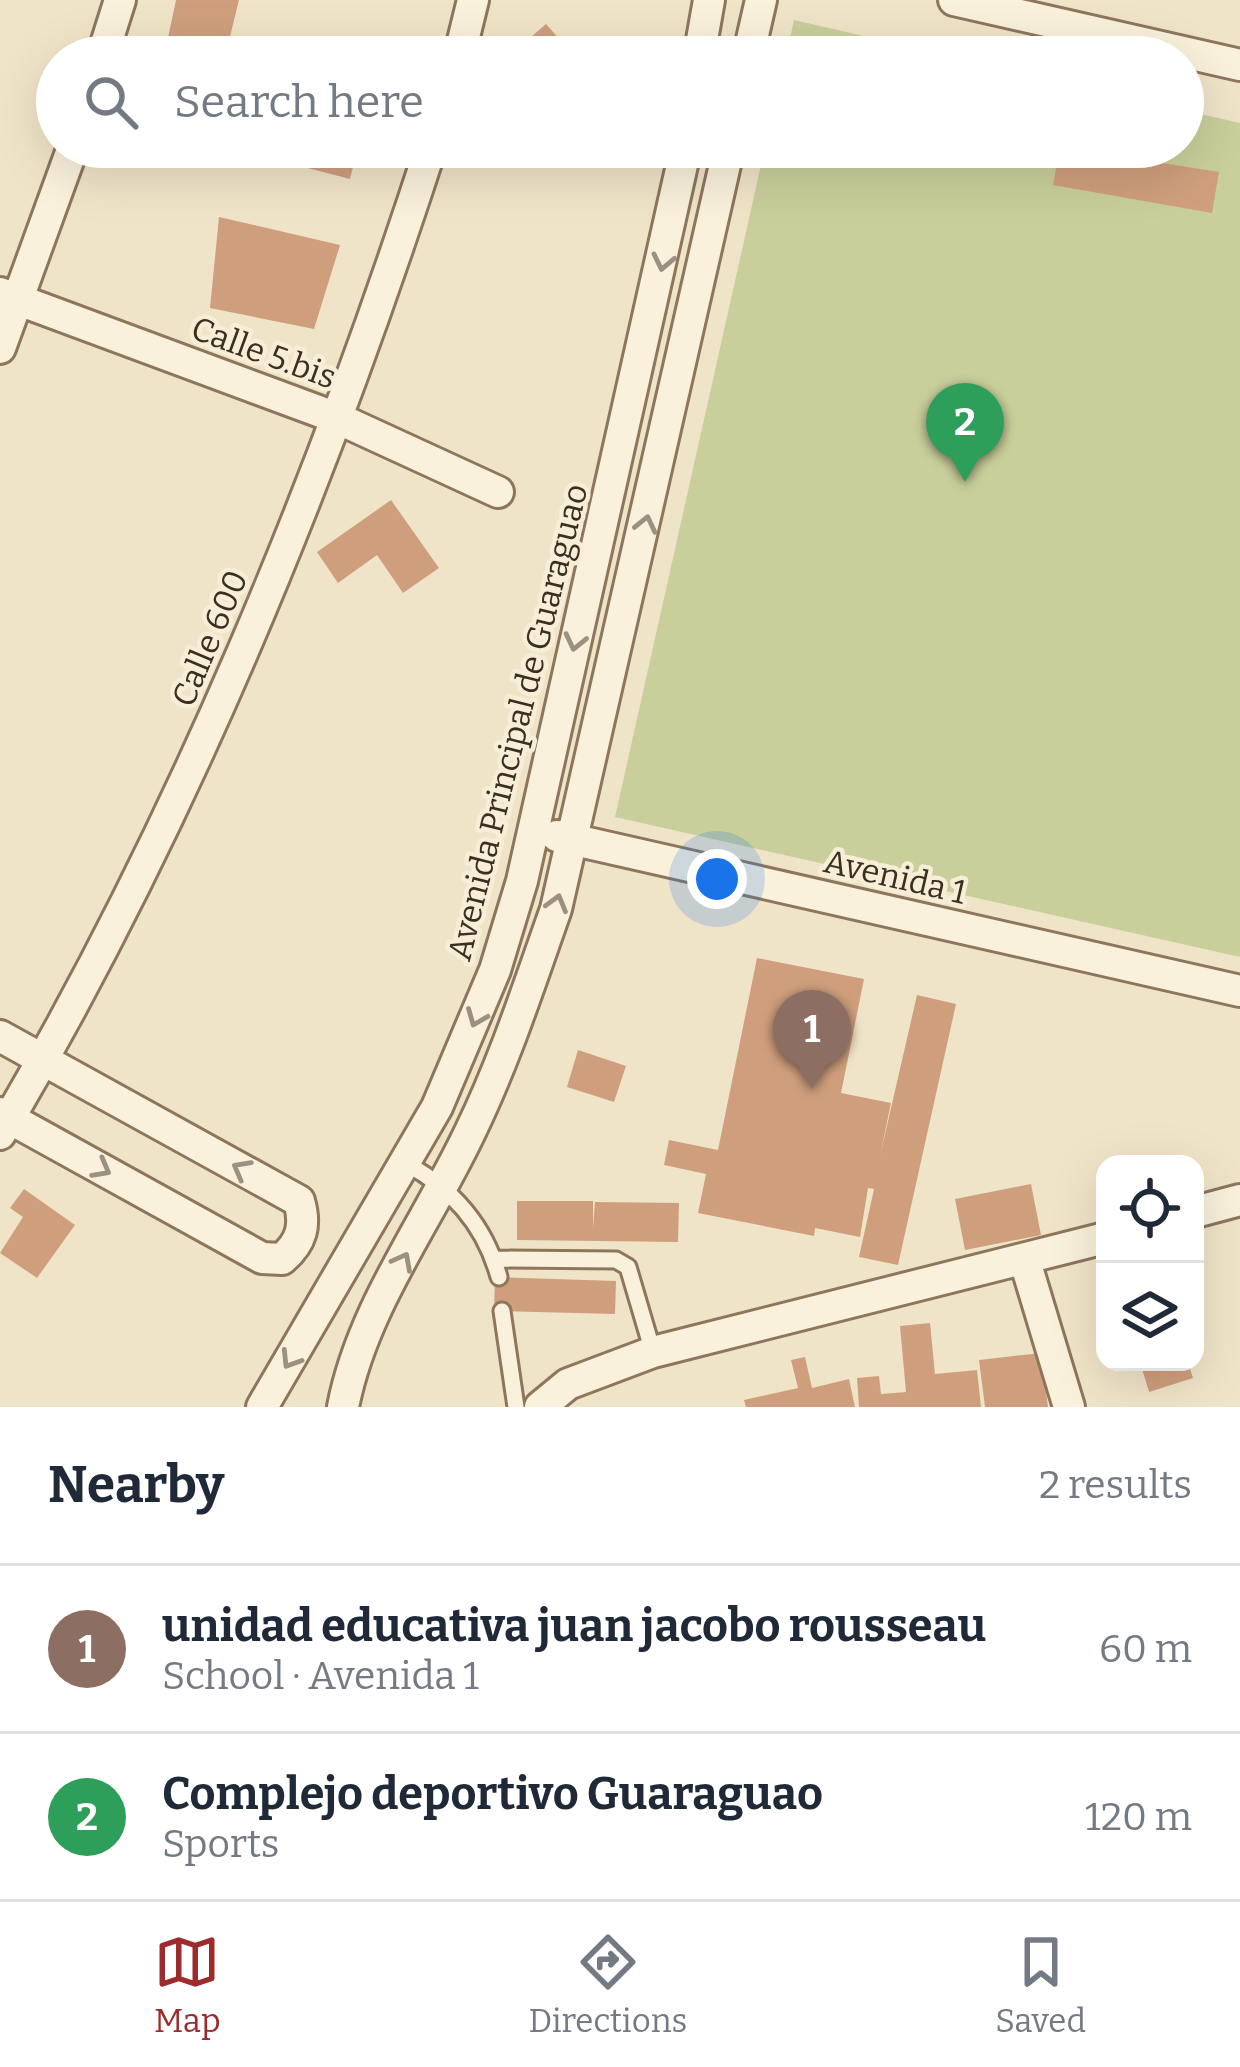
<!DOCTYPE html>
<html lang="en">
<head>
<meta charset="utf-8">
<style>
  :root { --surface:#fff; --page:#f2f2f3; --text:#1f2937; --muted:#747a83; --line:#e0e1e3; --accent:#9e2a2b }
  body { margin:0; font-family:Bitter,serif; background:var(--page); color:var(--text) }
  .controls { position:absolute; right:36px; bottom:36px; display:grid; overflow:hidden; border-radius:24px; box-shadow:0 12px 48px #0002 }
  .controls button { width:108px; height:108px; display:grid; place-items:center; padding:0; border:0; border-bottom:3px solid var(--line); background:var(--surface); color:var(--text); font:60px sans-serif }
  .you { position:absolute; left:717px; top:879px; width:42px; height:42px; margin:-30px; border:9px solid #fff; border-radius:50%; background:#1a73e8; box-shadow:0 0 0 18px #1a73e833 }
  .badge { display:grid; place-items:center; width:78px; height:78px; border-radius:50%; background:var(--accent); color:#fff; font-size:39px; font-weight:700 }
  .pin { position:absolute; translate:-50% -99px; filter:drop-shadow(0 3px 6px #0008) }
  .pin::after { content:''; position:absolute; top:63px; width:42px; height:36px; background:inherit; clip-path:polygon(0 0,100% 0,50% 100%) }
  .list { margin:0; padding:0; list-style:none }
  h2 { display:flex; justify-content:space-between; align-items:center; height:156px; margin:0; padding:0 48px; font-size:51px }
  h2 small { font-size:39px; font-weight:400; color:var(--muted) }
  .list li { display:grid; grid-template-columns:78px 1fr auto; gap:36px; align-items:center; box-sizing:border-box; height:168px; padding:0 48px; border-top:3px solid var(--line) }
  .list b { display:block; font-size:45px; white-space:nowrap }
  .list p { margin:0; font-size:39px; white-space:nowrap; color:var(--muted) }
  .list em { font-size:39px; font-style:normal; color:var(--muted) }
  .icon { flex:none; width:66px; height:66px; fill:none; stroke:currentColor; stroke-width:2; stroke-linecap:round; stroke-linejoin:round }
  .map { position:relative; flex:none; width:1240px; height:1407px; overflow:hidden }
  .search { position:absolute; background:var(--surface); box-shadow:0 12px 48px #0002; left:36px; right:36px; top:36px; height:132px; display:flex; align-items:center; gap:30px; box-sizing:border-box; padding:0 42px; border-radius:66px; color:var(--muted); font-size:45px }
  .sheet { height:492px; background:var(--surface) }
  nav { display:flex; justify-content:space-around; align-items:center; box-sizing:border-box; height:168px; border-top:3px solid var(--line); background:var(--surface); font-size:33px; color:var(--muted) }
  nav a { display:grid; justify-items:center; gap:6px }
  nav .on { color:var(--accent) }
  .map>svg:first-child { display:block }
  .green { fill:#c9cf9b }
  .building { fill:#cf9f7d }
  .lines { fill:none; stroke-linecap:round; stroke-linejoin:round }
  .service-casing { stroke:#8d765c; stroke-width:21 }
  .minor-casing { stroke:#8d765c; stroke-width:36 }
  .service { stroke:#faf1dc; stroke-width:15 }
  .minor { stroke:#faf1dc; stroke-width:30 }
  .oneway { stroke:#9c907e }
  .labels { text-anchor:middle; stroke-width:9; stroke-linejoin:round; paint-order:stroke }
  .street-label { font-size:33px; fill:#3d2e20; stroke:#f7eed8 }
</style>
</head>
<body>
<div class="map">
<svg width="1240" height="1407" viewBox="0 0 1240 1407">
  <rect width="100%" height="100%" fill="#f0e4c8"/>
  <path class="green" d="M 794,20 L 955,57 L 786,57 Z
    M 1183,110 L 1240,123 L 1240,957 L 615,817 L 765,147 L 1183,147 Z"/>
  <path class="building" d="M 176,0 L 239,0 L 225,57 L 165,52 Z
    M 546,24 L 575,57 L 508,57 Z
    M 307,147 L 358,147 L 350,179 L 304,167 Z
    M 1060,147 L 1219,172 L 1212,213 L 1053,185 Z
    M 219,217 L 340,245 L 314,329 L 210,308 Z
    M 391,500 L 439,568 L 403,593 L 377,555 L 338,583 L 317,552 Z
    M 757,958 L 864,979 L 841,1093 L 891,1103 L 880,1156 L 917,995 L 956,1004 L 898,1265 L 859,1257 L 874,1189 L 868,1188 L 860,1237 L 815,1228 L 814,1236 L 698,1213 L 706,1174 L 664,1165 L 669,1140 L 718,1150 Z
    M 578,1050 L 626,1066 L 614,1102 L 567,1087 Z
    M 1031,1184 L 1041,1235 L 965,1250 L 955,1199 Z
    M 24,1189 L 75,1225 L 37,1278 L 0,1253 L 23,1217 L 10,1208 Z
    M 517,1201 L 593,1201 L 593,1228 L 595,1202 L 679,1203 L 678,1242 L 517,1240 Z
    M 495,1277 L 616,1281 L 615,1314 L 494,1311 Z
    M 930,1323 L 935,1374 L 977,1370 L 981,1407 L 859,1407 L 857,1378 L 879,1376 L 881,1394 L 906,1392 L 900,1326 Z
    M 1041,1353 L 1048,1407 L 985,1407 L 979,1360 Z
    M 805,1357 L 812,1388 L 849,1379 L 855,1407 L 746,1407 L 744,1400 L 798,1388 L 791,1360 Z
    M 1140,1362 L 1188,1362 L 1193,1378 L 1149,1392 Z"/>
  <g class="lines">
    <defs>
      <path id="service" d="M 407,1164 C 453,1189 485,1226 499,1277
        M 494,1259 L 616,1260 L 628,1267 L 653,1352
        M 502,1311 L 516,1407"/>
      <path id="minor" d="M 954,0 L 1240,65
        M 102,57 L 120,0
        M 459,57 L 473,0
        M 699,57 L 709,0
        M 748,57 L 761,0
        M 0,293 L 337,418 L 498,492
        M 0,348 L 73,147
        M 557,836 L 1240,991
        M 0,1036 L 299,1201 C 306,1225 302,1242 282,1259 L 262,1258 L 0,1113
        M 0,1134 C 183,823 320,489 431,147
        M 1195,1212 L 1240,1200
        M 1025,1261 L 1069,1407
        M 262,1407 L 437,1107 L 495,970 L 522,881 L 686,147
        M 343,1407 C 362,1308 427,1223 470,1132 C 505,1060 529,985 556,909 L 729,147
        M 540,1407 L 568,1384 L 653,1352 L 1105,1238"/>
    </defs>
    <use href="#service" class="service-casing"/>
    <use href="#minor" class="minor-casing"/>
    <use href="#service" class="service"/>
    <use href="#minor" class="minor"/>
  </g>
  <defs><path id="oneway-chevron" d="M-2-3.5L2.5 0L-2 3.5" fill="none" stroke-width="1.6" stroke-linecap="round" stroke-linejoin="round" transform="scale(3)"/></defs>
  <g class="oneway">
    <use href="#oneway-chevron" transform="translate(663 262) rotate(102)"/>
    <use href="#oneway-chevron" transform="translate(646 524) rotate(-77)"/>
    <use href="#oneway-chevron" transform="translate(575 642) rotate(103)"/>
    <use href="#oneway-chevron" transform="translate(557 903) rotate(-74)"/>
    <use href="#oneway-chevron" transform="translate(476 1018) rotate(112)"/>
    <use href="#oneway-chevron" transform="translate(102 1169) rotate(29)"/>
    <use href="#oneway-chevron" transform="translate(241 1169) rotate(-151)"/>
    <use href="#oneway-chevron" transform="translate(403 1261) rotate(-62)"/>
    <use href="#oneway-chevron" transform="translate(290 1360) rotate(122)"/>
  </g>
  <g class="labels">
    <g class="street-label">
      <text transform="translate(264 352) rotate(20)" y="12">Calle 5.bis</text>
      <text transform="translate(209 638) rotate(-67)" y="12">Calle 600</text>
      <text transform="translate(517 722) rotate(-76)" y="12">Avenida Principal de Guaraguao</text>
      <text transform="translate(895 876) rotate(13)" y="12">Avenida 1</text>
    </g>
  </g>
</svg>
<div class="controls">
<button><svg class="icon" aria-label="locate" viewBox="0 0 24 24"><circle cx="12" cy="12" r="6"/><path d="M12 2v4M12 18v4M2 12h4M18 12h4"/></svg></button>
<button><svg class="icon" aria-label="layers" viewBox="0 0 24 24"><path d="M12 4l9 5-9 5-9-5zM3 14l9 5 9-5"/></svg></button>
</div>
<div class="you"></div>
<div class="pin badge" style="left:812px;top:1089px;background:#8d6e63">1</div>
<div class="pin badge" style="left:965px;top:482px;background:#2e9e5b">2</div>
<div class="search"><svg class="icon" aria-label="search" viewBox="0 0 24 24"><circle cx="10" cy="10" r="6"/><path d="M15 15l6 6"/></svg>Search here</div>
</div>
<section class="sheet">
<h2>Nearby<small>2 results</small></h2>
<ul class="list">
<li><span class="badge" style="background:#8d6e63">1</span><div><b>unidad educativa juan jacobo rousseau</b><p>School · Avenida 1</p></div><em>60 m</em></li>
<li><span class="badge" style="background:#2e9e5b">2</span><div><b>Complejo deportivo Guaraguao</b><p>Sports</p></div><em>120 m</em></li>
</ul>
</section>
<nav>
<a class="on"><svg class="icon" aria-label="map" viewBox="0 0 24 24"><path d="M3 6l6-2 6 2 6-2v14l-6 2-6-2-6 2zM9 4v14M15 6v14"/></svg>Map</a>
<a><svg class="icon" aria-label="directions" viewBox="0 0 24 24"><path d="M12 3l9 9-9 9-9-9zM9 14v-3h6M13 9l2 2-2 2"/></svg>Directions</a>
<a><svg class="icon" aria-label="saved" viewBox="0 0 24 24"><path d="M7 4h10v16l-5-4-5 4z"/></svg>Saved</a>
</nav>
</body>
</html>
